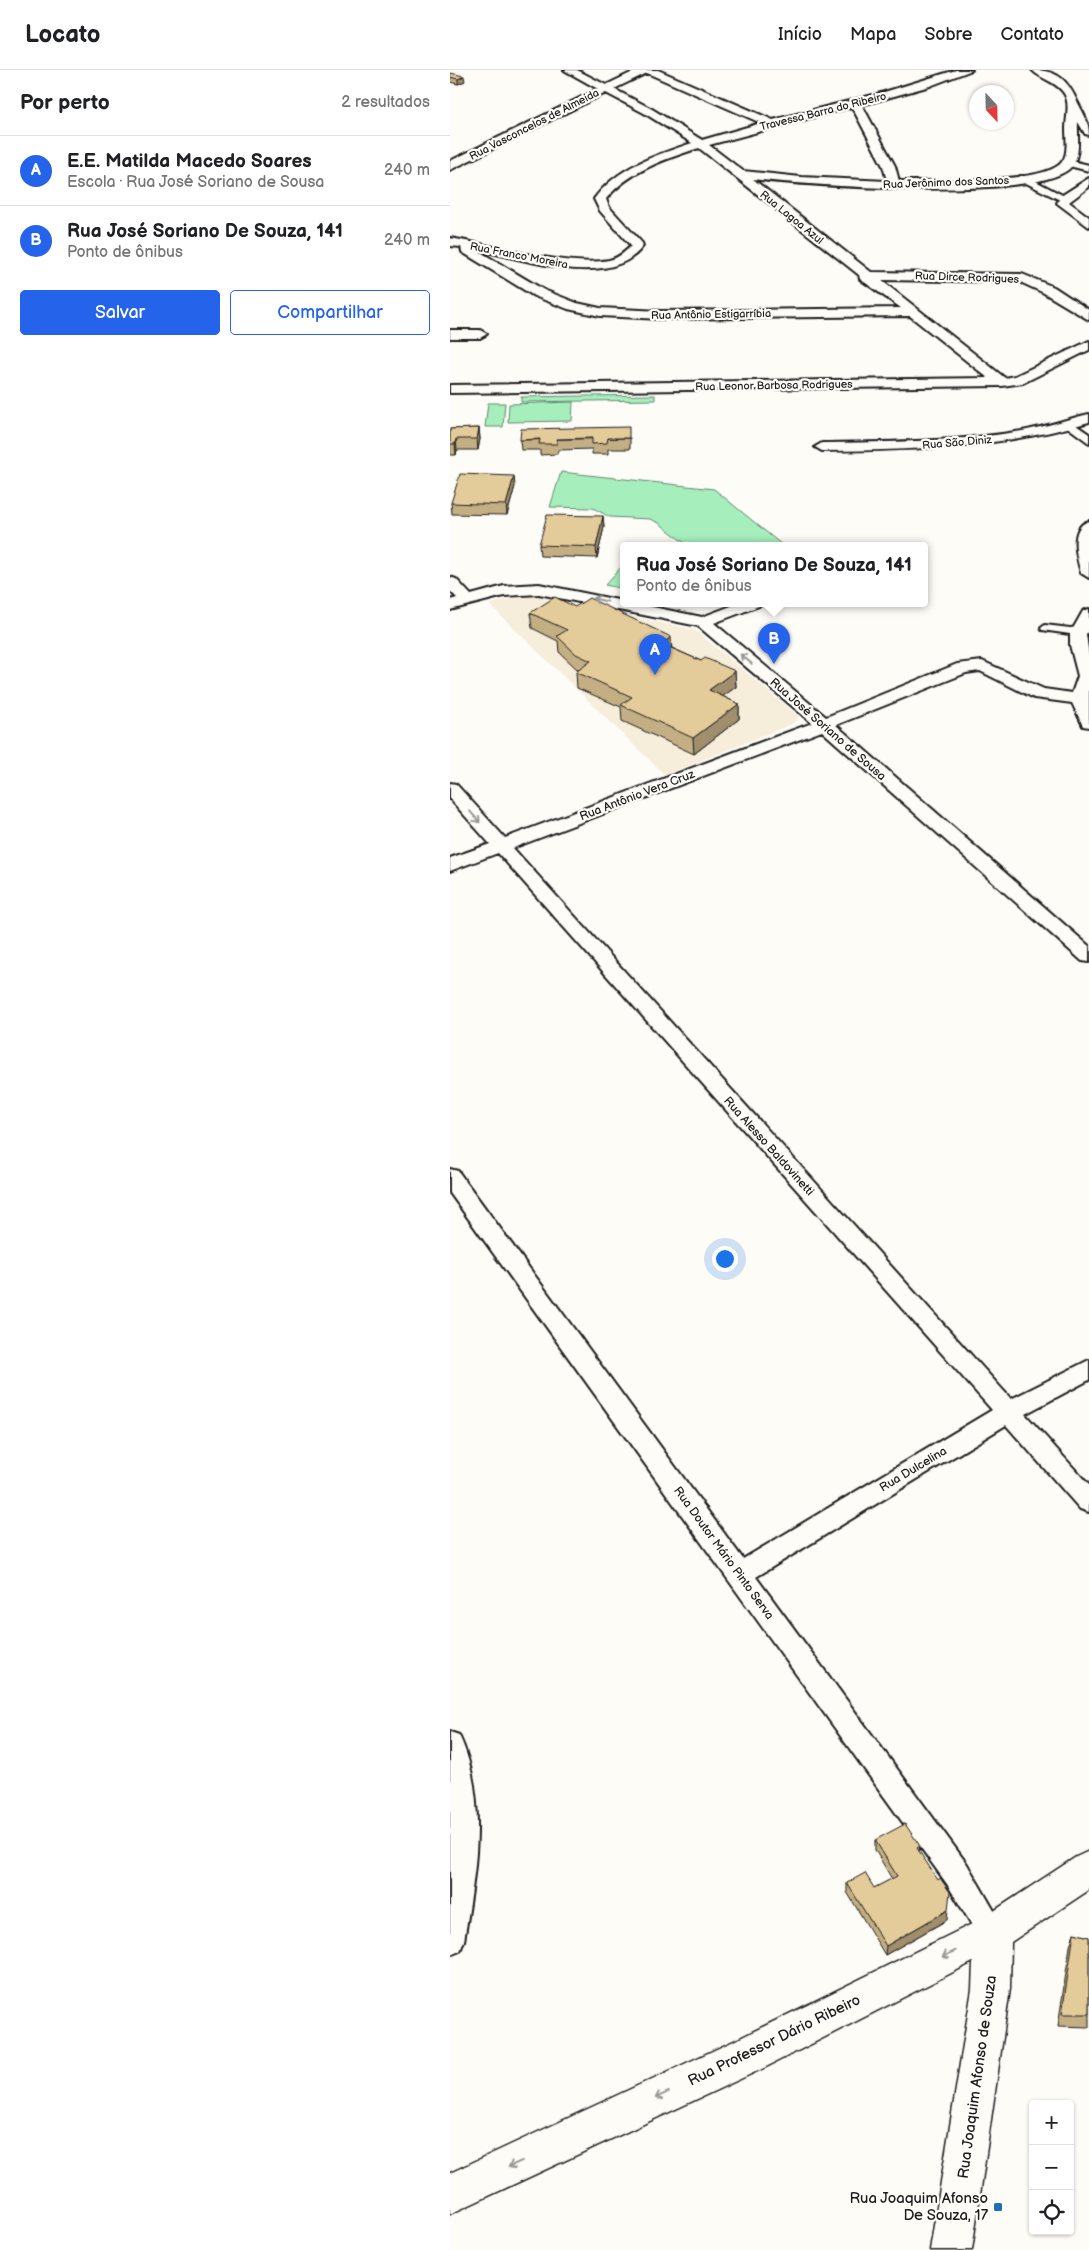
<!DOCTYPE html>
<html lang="pt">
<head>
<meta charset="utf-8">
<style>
  :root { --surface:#fff; --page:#f6f6f6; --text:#202124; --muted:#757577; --line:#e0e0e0; --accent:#2563eb }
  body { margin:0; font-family:"Balsamiq Sans",sans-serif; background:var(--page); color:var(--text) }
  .controls { position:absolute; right:15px; bottom:15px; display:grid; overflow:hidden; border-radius:5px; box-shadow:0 1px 4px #0004 }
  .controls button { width:45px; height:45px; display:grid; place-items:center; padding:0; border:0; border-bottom:1px solid var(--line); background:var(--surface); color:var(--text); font:25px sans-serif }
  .compass { position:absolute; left:519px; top:15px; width:45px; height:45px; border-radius:50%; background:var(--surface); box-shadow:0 1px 4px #0004; rotate:158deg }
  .you { position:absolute; left:274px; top:1188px; width:18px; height:18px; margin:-12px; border:4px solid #fff; border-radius:50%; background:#1a73e8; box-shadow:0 0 0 8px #1a73e833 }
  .badge { display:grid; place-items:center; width:32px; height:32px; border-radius:50%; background:var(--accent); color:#fff; font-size:16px; font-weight:700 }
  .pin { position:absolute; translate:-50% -41px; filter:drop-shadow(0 1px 2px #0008) }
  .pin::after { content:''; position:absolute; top:26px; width:18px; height:15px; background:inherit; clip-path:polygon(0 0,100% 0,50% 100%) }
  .popup { position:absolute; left:170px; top:472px; width:308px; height:65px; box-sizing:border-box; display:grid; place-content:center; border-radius:5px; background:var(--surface); filter:drop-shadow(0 1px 4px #0005); font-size:16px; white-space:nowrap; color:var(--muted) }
  .popup b { font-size:19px; color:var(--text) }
  .popup::after { content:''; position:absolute; left:50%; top:100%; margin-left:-10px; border:10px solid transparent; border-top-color:var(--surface) }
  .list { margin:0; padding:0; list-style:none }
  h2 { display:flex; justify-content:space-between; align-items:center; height:65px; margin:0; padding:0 20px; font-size:21px }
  h2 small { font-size:16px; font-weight:400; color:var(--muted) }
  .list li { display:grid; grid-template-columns:32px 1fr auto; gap:15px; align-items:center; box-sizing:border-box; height:70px; padding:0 20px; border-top:1px solid var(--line) }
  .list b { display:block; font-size:19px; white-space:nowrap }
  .list p { margin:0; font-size:16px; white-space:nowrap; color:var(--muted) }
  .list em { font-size:16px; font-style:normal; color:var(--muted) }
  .actions { display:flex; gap:10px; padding:15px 20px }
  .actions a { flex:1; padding:11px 0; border:1px solid var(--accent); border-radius:5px; text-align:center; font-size:18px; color:var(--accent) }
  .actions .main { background:var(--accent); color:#fff }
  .icon { flex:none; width:28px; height:28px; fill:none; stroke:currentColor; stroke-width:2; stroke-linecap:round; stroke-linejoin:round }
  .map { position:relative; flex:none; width:639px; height:2180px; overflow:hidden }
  header { display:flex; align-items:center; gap:30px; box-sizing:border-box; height:70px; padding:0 25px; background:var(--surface); border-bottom:1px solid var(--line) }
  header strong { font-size:24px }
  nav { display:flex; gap:28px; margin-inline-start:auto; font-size:18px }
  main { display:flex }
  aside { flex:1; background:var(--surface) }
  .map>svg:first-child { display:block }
  .built { fill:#f6eddb }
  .green { fill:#a6efbd; stroke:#61866c }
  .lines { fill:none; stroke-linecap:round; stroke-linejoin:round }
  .service-casing { stroke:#1c1c1c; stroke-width:4 }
  .pedestrian-casing { stroke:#1c1c1c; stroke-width:4 }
  .minor-casing { stroke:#1c1c1c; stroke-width:4 }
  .tertiary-casing { stroke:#1c1c1c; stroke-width:3 }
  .service { fill:#fdfcf7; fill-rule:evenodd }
  .pedestrian { fill:#fdfcf7; fill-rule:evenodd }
  .minor { fill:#fdfcf7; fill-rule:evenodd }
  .tertiary { fill:#fdfcf7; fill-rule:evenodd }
  .wall { fill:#c4af84; stroke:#1c1c1c }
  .shaded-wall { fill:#a08e6c; stroke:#1c1c1c }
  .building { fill:#e4cb9a; stroke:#1c1c1c }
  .oneway { stroke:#989794 }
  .poi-dot { fill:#1f6fb2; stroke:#fdfcf7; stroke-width:2 }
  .labels { text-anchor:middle; stroke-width:4.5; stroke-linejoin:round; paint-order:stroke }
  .far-street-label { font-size:11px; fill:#1c1c1c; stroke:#fdfcf7 }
  .street-label { font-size:12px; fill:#1c1c1c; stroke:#fdfcf7 }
  .near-street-label { font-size:15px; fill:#1c1c1c; stroke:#fdfcf7 }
  .near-poi-label { font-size:15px; fill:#1c1c1c; stroke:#fdfcf7; text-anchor:end }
</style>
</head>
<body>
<header>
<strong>Locato</strong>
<nav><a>Início</a><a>Mapa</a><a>Sobre</a><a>Contato</a></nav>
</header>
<main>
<aside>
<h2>Por perto<small>2 resultados</small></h2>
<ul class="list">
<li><span class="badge">A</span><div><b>E.E. Matilda Macedo Soares</b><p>Escola · Rua José Soriano de Sousa</p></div><em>240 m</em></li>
<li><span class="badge">B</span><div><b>Rua José Soriano De Souza, 141</b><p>Ponto de ônibus</p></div><em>240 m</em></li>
</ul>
<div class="actions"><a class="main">Salvar</a><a>Compartilhar</a></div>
</aside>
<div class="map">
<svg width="639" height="2180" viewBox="0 0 639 2180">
  <rect width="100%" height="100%" fill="#fdfcf7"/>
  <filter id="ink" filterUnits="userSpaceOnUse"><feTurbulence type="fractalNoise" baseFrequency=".02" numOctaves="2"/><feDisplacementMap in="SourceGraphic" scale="10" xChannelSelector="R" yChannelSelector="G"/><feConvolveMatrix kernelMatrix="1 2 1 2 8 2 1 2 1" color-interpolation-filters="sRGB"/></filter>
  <g filter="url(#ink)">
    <path class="built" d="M 80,525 L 245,560 L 348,646 L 347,650 L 344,653 L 215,705 L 39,534 Z"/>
    <path class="green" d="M 205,325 L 205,330 L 71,332 L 71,327 Z
      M 123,332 L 122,351 L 58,352 L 59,334 Z
      M 38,333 L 55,333 L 53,357 L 35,357 Z
      M 111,402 L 264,419 L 332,475 L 237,475 L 209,453 L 200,449 L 160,447 L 143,438 L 100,437 Z
      M 174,494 L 174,519 L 155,515 Z"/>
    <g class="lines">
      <defs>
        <path id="service" d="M 595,555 L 620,558 L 639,556 L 639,562 L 620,564 L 592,560 L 591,558 Z"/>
        <path id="pedestrian" d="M 618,90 L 639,95 L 639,101 L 615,95 L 615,91 Z
          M 570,106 L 576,106 L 620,129 L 612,131 L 570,110 Z
          M 620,351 L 639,364 L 639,373 L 616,356 L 615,354 Z"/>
        <path id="minor" d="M 114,0 L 127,0 L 156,15 L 187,0 L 208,0 L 323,50 L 431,23 L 506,0 L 522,0 L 480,16 L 412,35 L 445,96 L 449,111 C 479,111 593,114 611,93 C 619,85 616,69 616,59 C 616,47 621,32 613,22 C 605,11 590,9 582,0 C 609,0 618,11 628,33 C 634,45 639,51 639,65 L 635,64 L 628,52 C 627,66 632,88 619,99 C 581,131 358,116 303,109 L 421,202 L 572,204 L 604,217 L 639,240 L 639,250 L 594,223 L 570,212 L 431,210 L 555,308 L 565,306 L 639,271 L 639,280 L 573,313 L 552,316 L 0,323 L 0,315 L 538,308 L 460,246 L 211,249 L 150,246 L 118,239 L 84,226 L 12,182 L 11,177 L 0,176 L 0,168 C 43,175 118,198 159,190 C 168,188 174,183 181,176 L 150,141 L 144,129 C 167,97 206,85 242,73 L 194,43 L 156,23 L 0,100 L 0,91 L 148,19 ZM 197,3 L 311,53 L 252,70 L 202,39 L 164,19 ZM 402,37 L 433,96 L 437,111 L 351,107 L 293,101 L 259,75 ZM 249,78 L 409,205 L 410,209 L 451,238 L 211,241 L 150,238 L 127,233 L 94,220 L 27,180 C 72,188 161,221 193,176 L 192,173 L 159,137 L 156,129 C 179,101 215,89 249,78 Z
          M 639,108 L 639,117 L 619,132 L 639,147 L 639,157 L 607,133 L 611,126 Z
          M 0,260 L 30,260 L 37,264 L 30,268 L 0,268 Z
          M 639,344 L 639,352 C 551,378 463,380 372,381 L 365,377 L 372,373 C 439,372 506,372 572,361 C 595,357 617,349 639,344 Z
          M 639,451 L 639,508 L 631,503 C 627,489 618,457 639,451 Z
          M 0,507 L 6,509 L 21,525 L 54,516 L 89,514 L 252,547 L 289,533 L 311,533 L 309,536 L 264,553 L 376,647 L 507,594 L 532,591 L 594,619 L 622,623 L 628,606 L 620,575 L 620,564 L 633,541 L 639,539 L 639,559 L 636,564 L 639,586 L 639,657 L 633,656 L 622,633 L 584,628 L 530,601 L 516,603 L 386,655 L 639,876 L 639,892 L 632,891 L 372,661 L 63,778 L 561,1329 L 639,1290 L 639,1310 L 575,1344 L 639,1415 L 639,1442 L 630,1439 L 556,1355 L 306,1507 L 517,1794 L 557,1863 L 553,1873 L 543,1877 L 533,1873 L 497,1814 L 0,1123 L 0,1099 L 8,1101 L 293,1489 L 542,1340 L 48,783 L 0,801 L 0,788 L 40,774 L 0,729 L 0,713 L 6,714 L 55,768 L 362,653 L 248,556 L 89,524 L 54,526 L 0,540 L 0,530 L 7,528 L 0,521 Z
          M 0,1662 L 9,1665 C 39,1730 25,1803 14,1871 L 10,1881 L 0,1885 Z"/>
        <path id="tertiary" d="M 639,1781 L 639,1820 L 561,1872 L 560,1919 L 522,2180 L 480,2180 L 522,1919 L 523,1892 L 314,1998 L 0,2144 L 0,2103 L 286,1970 L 530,1850 L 626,1787 Z"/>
      </defs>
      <use href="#service" class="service-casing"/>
      <use href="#pedestrian" class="pedestrian-casing"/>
      <use href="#minor" class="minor-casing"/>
      <use href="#tertiary" class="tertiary-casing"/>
      <use href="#service" class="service"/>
      <use href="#pedestrian" class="pedestrian"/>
      <use href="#minor" class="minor"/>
      <use href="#tertiary" class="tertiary"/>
    </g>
    <path class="wall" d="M 0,3 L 15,11 L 8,14 L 0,12 Z
      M 29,358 L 30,369 L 28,380 L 7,380 L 6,385 L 0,385 L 0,359 Z
      M 180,368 L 180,379 L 158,379 L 158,384 L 142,384 L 142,379 L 108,380 L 107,384 L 90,385 L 90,380 L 71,380 L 70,370 Z
      M 65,416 L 57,445 L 2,444 L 1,433 Z
      M 153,446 L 154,457 L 147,488 L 90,486 L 89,475 Z
      M 80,543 L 222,578 L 251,591 L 285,601 L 286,617 L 272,626 L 289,634 L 289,649 L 244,684 L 172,651 L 171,637 L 127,618 L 126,602 L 128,600 L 109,582 L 108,571 L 82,558 Z
      M 425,1770 L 470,1776 L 469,1782 L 497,1850 L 435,1885 L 397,1822 L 397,1813 L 424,1818 L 442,1809 L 425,1780 Z
      M 624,1863 L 639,1867 L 639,1957 L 608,1956 L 620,1876 Z"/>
    <path class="shaded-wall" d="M 14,6 L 15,11 L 8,14 L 8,9 Z
      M 29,358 L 30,369 L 28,380 L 27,369 Z
      M 6,369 L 7,380 L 6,385 L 5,374 Z
      M 64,406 L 65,416 L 57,445 L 56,435 Z
      M 153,446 L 154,457 L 147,488 L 146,477 Z
      M 221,567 L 222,583 L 212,574 Z
      M 285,601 L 286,617 L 259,636 L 259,620 Z
      M 289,634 L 289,649 L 244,684 L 243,668 Z
      M 498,1840 L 497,1850 L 435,1885 L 436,1876 Z"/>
    <path class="building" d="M 0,3 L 14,6 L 8,9 L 0,7 Z
      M 179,357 L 179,368 L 158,368 L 157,373 L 142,374 L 142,368 L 107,369 L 107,374 L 89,374 L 90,369 L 70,370 L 71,359 Z
      M 29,358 L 27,369 L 6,369 L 5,374 L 0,374 L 0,359 Z
      M 10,404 L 64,406 L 56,435 L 1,433 Z
      M 97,445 L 153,446 L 146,477 L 89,475 Z
      M 105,527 L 125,537 L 139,528 L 221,567 L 212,574 L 251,591 L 255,588 L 285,601 L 259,620 L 289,634 L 243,668 L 171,635 L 182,627 L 126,602 L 141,591 L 126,584 L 107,566 L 117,560 L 80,543 Z
      M 455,1754 L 470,1776 L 467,1778 L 488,1810 L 490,1808 L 500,1822 L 498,1840 L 436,1876 L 397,1813 L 415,1803 L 424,1818 L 447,1806 L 425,1770 Z
      M 624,1863 L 639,1867 L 639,1944 L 612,1944 Z"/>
    <defs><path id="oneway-shaft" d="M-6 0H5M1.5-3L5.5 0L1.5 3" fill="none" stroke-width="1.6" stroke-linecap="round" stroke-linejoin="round" transform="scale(1.25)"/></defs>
    <g class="oneway">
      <use href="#oneway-shaft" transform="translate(150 530) rotate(-168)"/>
      <use href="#oneway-shaft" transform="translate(296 589) rotate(-140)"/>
      <use href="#oneway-shaft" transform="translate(25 747) rotate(49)"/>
      <use href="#oneway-shaft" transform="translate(499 1884) rotate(154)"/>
      <use href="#oneway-shaft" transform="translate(212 2025) rotate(155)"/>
      <use href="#oneway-shaft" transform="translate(65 2094) rotate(155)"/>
    </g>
  </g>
  <rect class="poi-dot" x="543" y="2132" width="10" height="10" rx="2.5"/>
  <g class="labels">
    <g class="far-street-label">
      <text transform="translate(373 41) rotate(-14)" y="4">Travessa Barra do Ribeiro</text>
      <text transform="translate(84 54) rotate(-27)" y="4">Rua Vasconcelos de Almeida</text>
      <text transform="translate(496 112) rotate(-2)" y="4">Rua Jerônimo dos Santos</text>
      <text transform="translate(342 147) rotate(39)" y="4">Rua Lagoa Azul</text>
      <text transform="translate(69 185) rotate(11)" y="4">Rua Franco Moreira</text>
      <text transform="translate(517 207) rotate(2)" y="4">Rua Dirce Rodrigues</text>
      <text transform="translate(261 244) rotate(-1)" y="4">Rua Antônio Estigarríbia</text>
      <text transform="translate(324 315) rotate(-1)" y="4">Rua Leonor Barbosa Rodrigues</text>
      <text transform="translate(507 372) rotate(-5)" y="4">Rua São Diniz</text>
    </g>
    <g class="street-label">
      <text transform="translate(378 659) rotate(41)" y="4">Rua José Soriano de Sousa</text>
      <text transform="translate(187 725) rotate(-21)" y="4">Rua Antônio Vera Cruz</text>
      <text transform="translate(319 1076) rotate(48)" y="4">Rua Alesso Baldovinetti</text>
      <text transform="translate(463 1399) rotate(-31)" y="4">Rua Dulcelina</text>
      <text transform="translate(274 1483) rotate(54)" y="4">Rua Doutor Mário Pinto Serva</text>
    </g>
    <g class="near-street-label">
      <text transform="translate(324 1970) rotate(-26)" y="5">Rua Professor Dário Ribeiro</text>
      <text transform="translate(527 2007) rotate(-82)" y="5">Rua Joaquim Afonso de Souza</text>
    </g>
    <g class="near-poi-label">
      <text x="538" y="2133">Rua Joaquim Afonso<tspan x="538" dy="17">De Souza, 17</tspan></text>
    </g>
  </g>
</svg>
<div class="controls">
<button>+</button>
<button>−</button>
<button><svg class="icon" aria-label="locate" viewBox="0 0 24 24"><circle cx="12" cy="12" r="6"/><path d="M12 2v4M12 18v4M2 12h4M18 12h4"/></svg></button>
</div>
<svg class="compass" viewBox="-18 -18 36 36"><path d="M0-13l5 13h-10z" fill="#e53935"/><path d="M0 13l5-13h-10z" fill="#757577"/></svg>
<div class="you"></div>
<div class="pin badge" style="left:205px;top:605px">A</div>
<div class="pin badge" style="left:324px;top:594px">B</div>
<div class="popup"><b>Rua José Soriano De Souza, 141</b>Ponto de ônibus</div>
</div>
</main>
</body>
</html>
